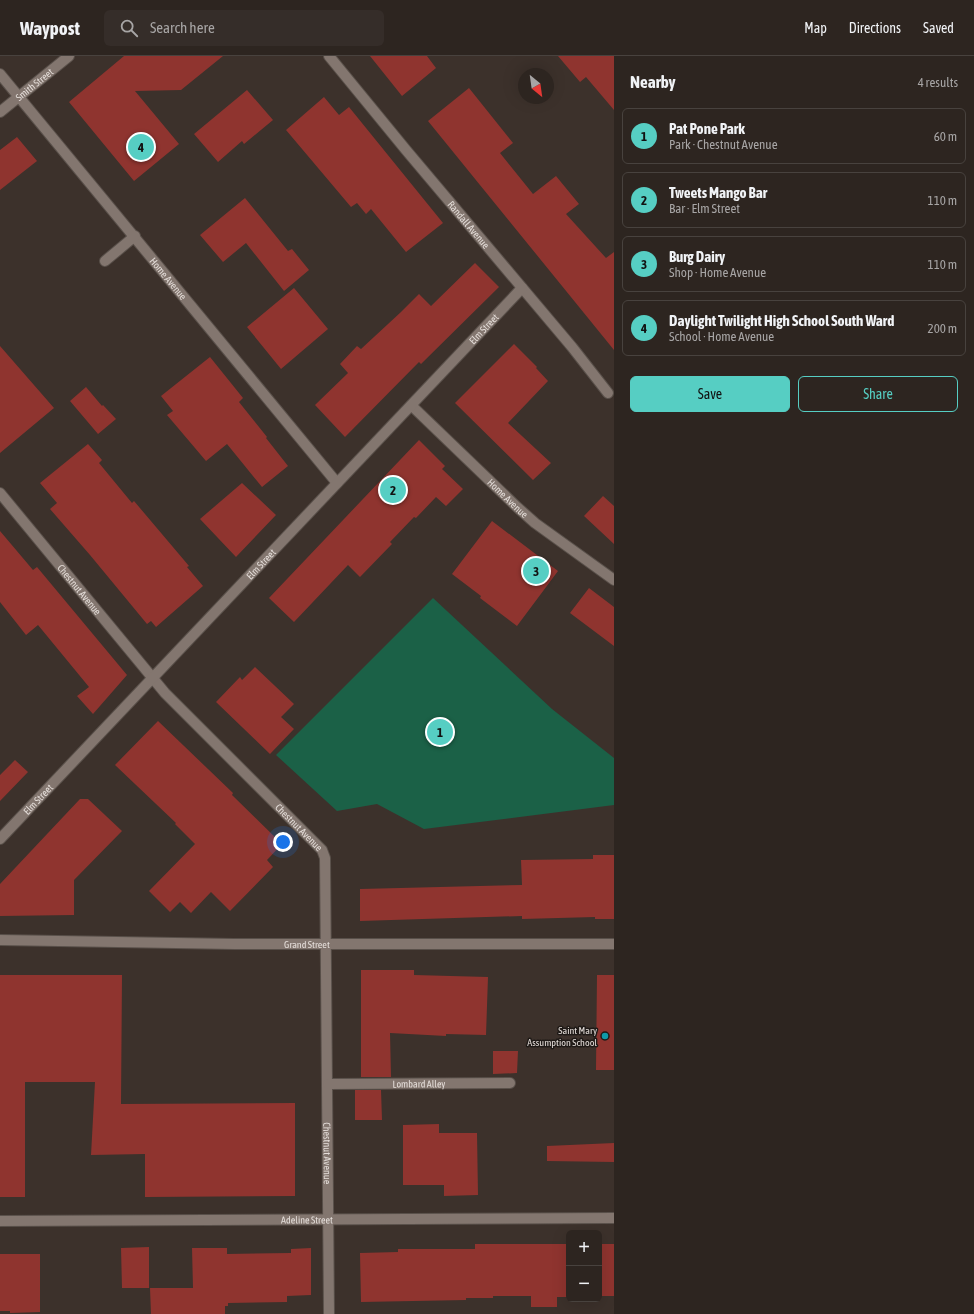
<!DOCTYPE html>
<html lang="en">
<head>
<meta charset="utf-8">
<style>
  :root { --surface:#2d2520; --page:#352d29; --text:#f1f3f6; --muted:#a7a5a5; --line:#48423e; --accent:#56cec3 }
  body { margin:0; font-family:"Asap Condensed",sans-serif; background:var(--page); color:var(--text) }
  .controls { position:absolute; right:12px; bottom:12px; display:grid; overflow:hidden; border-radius:6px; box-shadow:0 4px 16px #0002 }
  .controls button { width:36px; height:36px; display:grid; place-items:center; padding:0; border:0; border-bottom:1px solid var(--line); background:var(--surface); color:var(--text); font:20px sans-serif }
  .compass { position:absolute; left:518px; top:12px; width:36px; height:36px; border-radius:50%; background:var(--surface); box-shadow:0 4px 16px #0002; rotate:151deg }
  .you { position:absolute; left:283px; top:786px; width:14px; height:14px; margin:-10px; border:3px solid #fff; border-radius:50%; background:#1a73e8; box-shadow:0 0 0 6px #1a73e833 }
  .badge { display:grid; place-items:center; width:26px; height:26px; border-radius:50%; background:var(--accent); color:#111; font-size:13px; font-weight:700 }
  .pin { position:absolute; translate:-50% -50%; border:2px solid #fff; box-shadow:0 1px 4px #0006 }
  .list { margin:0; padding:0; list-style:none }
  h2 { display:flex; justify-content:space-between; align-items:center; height:52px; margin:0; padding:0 16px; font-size:17px }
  h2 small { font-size:13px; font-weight:400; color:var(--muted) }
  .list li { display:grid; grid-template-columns:26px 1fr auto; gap:12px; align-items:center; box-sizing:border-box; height:56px; margin:0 8px 8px; padding:0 8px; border:1px solid var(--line); border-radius:6px }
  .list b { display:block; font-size:15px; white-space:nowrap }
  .list p { margin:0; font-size:13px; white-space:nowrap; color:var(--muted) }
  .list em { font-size:13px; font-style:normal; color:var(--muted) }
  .actions { display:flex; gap:8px; padding:12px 16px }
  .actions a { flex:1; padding:9px 0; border:1px solid var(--accent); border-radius:6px; text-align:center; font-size:14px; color:var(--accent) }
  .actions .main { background:var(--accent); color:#111 }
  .icon { flex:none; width:22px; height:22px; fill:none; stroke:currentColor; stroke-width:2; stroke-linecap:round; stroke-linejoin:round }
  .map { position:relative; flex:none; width:614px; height:1258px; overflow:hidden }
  header { display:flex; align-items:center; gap:24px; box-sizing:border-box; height:56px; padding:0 20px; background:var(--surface); border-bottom:1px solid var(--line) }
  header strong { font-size:19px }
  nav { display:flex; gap:22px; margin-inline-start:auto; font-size:14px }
  .search { width:280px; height:36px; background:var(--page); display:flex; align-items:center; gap:10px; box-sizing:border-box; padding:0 14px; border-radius:6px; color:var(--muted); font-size:15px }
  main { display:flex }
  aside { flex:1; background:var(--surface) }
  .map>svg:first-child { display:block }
  .green { fill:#1b6147 }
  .building { fill:#8f342f }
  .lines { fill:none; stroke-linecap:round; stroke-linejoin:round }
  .minor-casing { stroke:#59504a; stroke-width:12 }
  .minor { stroke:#83766f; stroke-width:10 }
  .culture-dot { fill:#0f9aa8; stroke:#1f1a17; stroke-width:1.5 }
  .labels { text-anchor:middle; stroke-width:3; stroke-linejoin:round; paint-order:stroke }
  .street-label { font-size:10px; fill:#e4ddd9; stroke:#1f1a17 }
  .poi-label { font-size:10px; fill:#e4ddd9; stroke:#1f1a17; text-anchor:end }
</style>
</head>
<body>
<header>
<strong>Waypost</strong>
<div class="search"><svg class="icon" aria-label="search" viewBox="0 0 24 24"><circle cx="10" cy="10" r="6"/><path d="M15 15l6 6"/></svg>Search here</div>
<nav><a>Map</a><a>Directions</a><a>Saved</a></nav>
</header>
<main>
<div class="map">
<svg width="614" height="1258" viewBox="0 0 614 1258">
  <rect width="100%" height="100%" fill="#3c312b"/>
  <path class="green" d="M 433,542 L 552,653 L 614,702 L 614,749 L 424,773 L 377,748 L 337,755 L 276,699 Z"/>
  <path class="building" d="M 124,0 L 223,0 L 181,34 L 135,35 L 179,88 L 134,125 L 69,46 Z
    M 370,0 L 427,0 L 436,12 L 402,40 Z
    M 558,0 L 614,0 L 614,54 L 586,21 L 580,26 Z
    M 469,32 L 513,87 L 500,97 L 533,138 L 556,120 L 579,148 L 566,158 L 606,202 L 614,196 L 614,294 L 428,65 Z
    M 247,34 L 273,64 L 244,88 L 242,85 L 218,106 L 194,78 Z
    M 324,41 L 339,59 L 349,51 L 443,167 L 406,196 L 371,153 L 366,158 L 357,147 L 351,151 L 286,74 Z
    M 17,81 L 37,105 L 0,134 L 0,94 Z
    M 245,142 L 288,195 L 292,193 L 309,214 L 284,235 L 246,187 L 223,206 L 200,179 Z
    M 475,207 L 499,231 L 421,308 L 419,306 L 345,381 L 315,349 L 348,317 L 340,308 L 357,290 L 361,293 L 401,256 L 419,238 L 431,250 Z
    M 294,232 L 328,273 L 281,313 L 247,271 Z
    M 514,288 L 537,311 L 536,312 L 548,325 L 508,367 L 551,407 L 533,424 L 455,347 Z
    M 0,290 L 54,352 L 0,397 Z
    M 210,301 L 243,342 L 239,346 L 267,381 L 266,382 L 288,410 L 262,431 L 227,388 L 206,405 L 167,359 L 173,355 L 161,340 Z
    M 86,331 L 102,350 L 103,349 L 116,363 L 98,378 L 70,345 Z
    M 419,384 L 445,410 L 442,413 L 463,433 L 446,450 L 436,441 L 416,462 L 414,461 L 390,486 L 392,488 L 360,521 L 348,509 L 294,566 L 269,542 Z
    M 88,388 L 102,404 L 99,407 L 132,447 L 134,445 L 189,510 L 187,511 L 203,530 L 156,571 L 151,565 L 147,568 L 90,499 L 50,453 L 57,447 L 40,427 Z
    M 242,427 L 276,459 L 236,501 L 200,463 Z
    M 603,440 L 614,450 L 614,488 L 584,460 Z
    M 492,465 L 558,515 L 517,570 L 480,542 L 481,540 L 452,518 Z
    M 0,475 L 33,514 L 37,511 L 127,619 L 93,658 L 77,640 L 89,631 L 38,569 L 26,579 L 0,546 Z
    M 589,532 L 614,551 L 614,590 L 570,557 Z
    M 255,611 L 294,648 L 281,661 L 294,673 L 270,698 L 216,646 L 240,621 L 242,624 Z
    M 158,665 L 233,737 L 232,739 L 282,788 L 267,804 L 273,811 L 230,855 L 211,836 L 191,857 L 180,846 L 170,856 L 149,835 L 195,788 L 175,768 L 176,767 L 115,709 Z
    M 15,704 L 28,716 L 0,745 L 0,719 Z
    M 80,743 L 88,743 L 122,775 L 74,824 L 74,859 L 0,860 L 0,828 Z
    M 593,799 L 614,799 L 614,863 L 595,863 L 595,861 L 522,863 L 522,860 L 360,865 L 360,833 L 522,829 L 521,804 L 593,803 Z
    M 361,914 L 414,914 L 414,919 L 488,921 L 486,979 L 446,978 L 446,980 L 390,977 L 391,1021 L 361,1021 Z
    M 0,919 L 122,919 L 121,1048 L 295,1047 L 295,1140 L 145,1141 L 145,1098 L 91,1099 L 95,1026 L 25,1026 L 25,1141 L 0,1141 Z
    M 597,919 L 614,919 L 614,1014 L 596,1014 Z
    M 493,995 L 518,995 L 517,1017 L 493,1018 Z
    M 355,1034 L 381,1034 L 382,1064 L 355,1064 Z
    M 439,1068 L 439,1077 L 477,1077 L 478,1139 L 444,1140 L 444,1129 L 403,1129 L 403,1069 Z
    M 614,1087 L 614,1106 L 547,1105 L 547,1090 Z
    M 475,1188 L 569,1188 L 569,1241 L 557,1241 L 557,1251 L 531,1251 L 531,1240 L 493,1240 L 493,1242 L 466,1242 L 466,1244 L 361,1246 L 360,1197 L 398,1196 L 398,1193 L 475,1193 Z
    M 599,1188 L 614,1188 L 614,1240 L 599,1240 Z
    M 149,1191 L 149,1232 L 122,1232 L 121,1192 Z
    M 192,1192 L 227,1192 L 227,1198 L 291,1197 L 291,1193 L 311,1192 L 311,1239 L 287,1240 L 287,1246 L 228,1247 L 228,1250 L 225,1250 L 225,1258 L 151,1258 L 150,1232 L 193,1232 Z
    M 0,1198 L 40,1198 L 40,1256 L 10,1257 L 10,1255 L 0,1255 Z"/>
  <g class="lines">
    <defs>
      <g id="minor">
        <path id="s1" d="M 329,0 L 406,94 L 572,291 L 608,337"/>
        <path id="s2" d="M 0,18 L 337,427"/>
        <path id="s3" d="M 0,56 L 69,0"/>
        <path d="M 105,205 L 135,180"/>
        <path id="s4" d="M 412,350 L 517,451 L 535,467 L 614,524"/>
        <path id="s5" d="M 0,437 L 165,637 L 322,794 L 325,802 L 329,1258"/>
        <path id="s6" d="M 0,783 L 522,232"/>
        <path id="s7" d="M 0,884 L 234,888 L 614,888"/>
        <path id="s8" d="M 328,1028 L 510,1027"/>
        <path id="s9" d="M 0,1165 L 614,1162"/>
      </g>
    </defs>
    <use href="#minor" class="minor-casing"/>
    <use href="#minor" class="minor"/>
  </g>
  <circle class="culture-dot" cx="605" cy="980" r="4"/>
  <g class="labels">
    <g class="street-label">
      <text dy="4" stroke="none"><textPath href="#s3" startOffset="44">Smith Street</textPath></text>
      <text dy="4" stroke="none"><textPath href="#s1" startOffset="219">Randall Avenue</textPath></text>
      <text dy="4" stroke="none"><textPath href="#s2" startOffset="265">Home Avenue</textPath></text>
      <text dy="4" stroke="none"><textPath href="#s6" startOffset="703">Elm Street</textPath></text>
      <text dy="4" stroke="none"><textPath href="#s4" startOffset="133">Home Avenue</textPath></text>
      <text dy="4" stroke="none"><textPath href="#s6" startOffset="379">Elm Street</textPath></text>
      <text dy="4" stroke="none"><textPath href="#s5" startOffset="125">Chestnut Avenue</textPath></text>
      <text dy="4" stroke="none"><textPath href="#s6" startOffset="55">Elm Street</textPath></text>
      <text dy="4" stroke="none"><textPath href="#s5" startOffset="449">Chestnut Avenue</textPath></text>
      <text dy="4" stroke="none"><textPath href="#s7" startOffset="307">Grand Street</textPath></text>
      <text dy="4" stroke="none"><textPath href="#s8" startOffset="91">Lombard Alley</textPath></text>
      <text dy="4" stroke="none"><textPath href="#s5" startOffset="785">Chestnut Avenue</textPath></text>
      <text dy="4" stroke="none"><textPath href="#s9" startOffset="307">Adeline Street</textPath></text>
    </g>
    <g class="poi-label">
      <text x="597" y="978">Saint Mary<tspan x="597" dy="12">Assumption School</tspan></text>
    </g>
  </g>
</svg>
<div class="controls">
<button>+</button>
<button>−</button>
</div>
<svg class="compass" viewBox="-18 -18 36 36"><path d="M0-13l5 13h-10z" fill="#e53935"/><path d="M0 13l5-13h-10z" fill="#a7a5a5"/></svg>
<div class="you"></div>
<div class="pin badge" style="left:440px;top:676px">1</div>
<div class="pin badge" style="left:393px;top:434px">2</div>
<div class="pin badge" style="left:536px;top:515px">3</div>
<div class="pin badge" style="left:141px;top:91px">4</div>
</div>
<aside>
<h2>Nearby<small>4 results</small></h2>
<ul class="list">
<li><span class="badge">1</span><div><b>Pat Pone Park</b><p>Park · Chestnut Avenue</p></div><em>60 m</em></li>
<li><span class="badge">2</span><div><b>Tweets Mango Bar</b><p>Bar · Elm Street</p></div><em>110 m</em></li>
<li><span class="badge">3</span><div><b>Burg Dairy</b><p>Shop · Home Avenue</p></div><em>110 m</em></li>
<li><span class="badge">4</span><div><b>Daylight Twilight High School South Ward</b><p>School · Home Avenue</p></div><em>200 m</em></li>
</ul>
<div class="actions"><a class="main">Save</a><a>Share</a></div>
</aside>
</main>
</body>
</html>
